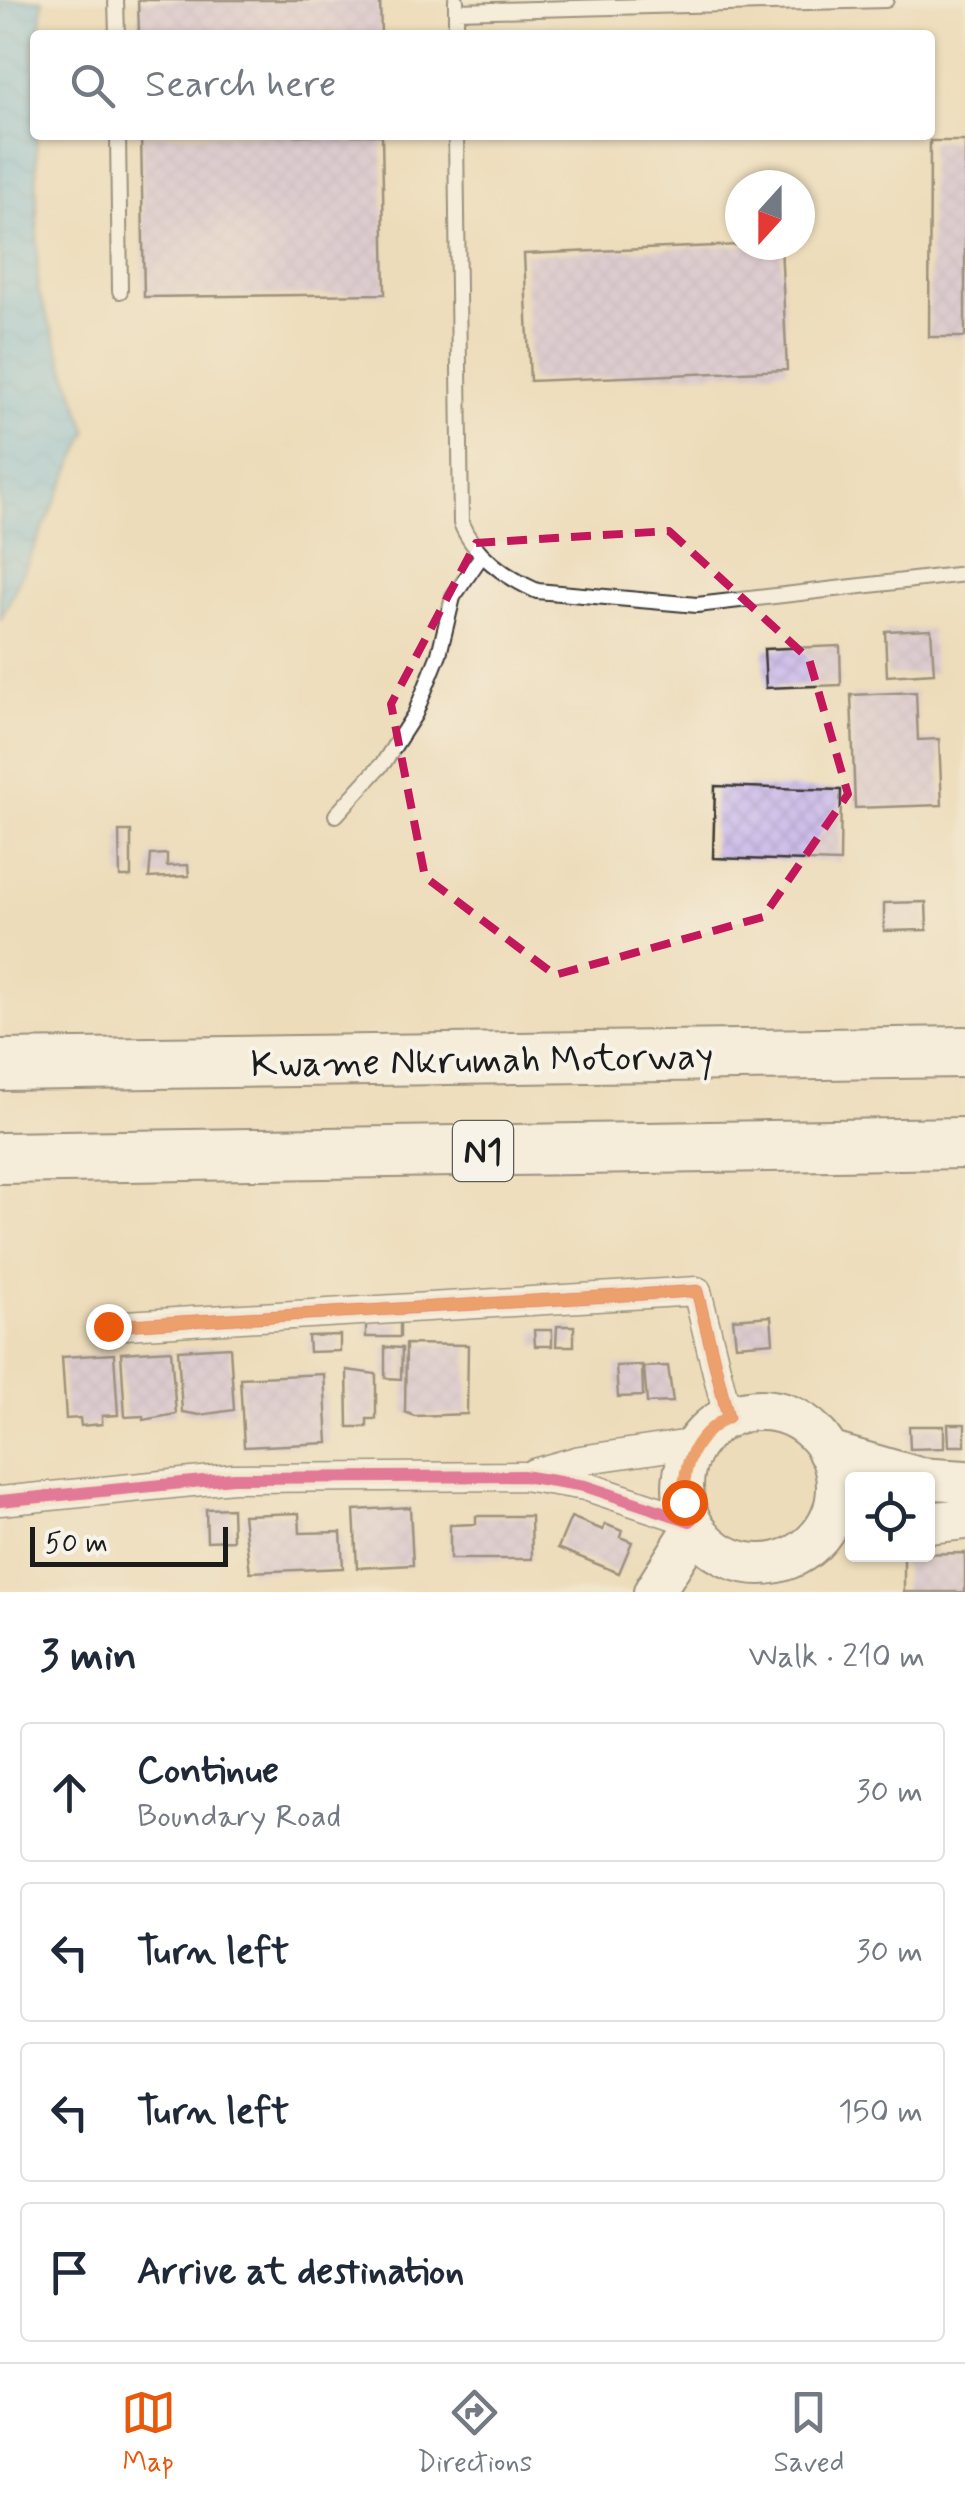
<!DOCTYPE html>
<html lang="en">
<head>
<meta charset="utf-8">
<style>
  :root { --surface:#fff; --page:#f6f6f7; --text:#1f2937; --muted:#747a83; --line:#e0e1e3; --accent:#ea580c }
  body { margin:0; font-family:Mynerve,sans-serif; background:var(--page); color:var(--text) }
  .controls { position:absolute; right:30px; bottom:30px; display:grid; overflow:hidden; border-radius:10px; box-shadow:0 2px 8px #0004 }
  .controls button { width:90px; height:90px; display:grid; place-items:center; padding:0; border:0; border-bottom:2px solid var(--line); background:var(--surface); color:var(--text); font:50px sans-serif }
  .compass { position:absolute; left:725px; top:170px; width:90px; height:90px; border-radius:50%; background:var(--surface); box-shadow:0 2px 8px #0004; rotate:201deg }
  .scale { position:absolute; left:30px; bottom:25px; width:198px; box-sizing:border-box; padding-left:10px; border:5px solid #1c1c1c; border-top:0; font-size:28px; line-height:35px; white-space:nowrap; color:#1c1c1c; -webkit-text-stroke:8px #f7f3e8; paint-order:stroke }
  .stop { position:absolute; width:30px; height:30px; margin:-22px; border:8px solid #ea580c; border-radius:50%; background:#fff }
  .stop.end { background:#ea580c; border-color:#fff; box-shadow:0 2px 10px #0008 }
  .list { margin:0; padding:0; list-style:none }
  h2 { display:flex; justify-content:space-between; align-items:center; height:130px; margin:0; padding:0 40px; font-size:42px }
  h2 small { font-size:32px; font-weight:400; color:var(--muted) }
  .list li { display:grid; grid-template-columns:65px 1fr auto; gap:30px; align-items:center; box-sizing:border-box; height:140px; margin:0 20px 20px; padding:0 20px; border:2px solid var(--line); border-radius:10px }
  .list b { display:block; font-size:38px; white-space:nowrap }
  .list p { margin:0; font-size:32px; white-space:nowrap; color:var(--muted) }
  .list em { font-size:32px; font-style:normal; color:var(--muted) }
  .icon { flex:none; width:55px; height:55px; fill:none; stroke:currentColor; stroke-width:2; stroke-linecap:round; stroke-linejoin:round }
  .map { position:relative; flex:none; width:965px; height:1592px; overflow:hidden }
  .search { position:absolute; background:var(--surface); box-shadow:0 2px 8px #0004; left:30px; right:30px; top:30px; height:110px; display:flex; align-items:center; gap:25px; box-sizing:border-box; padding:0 35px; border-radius:10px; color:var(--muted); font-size:38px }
  .sheet { height:770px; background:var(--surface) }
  nav { display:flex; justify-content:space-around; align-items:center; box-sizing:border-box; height:140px; border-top:2px solid var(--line); background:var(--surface); font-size:28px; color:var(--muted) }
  nav a { display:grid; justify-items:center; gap:5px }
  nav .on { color:var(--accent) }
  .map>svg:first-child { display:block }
  .water { fill:url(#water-waves); stroke:#476e84; stroke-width:2.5 }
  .building { fill:url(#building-cross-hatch) }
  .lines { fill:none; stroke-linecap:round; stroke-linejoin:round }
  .lane-casing { stroke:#3b3934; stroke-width:18 }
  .street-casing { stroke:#3b3934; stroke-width:31 }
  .secondary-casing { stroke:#3b3934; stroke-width:44 }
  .highway-casing { stroke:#3b3934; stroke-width:54 }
  .lane { stroke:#fff; stroke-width:14 }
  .street { stroke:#fff; stroke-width:28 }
  .secondary { stroke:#fff; stroke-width:40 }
  .highway { stroke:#fff; stroke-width:50 }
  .cycleway-casing { stroke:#f7f3e8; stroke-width:19 }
  .cycleway { stroke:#d6006c; stroke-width:12 }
  .route { stroke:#ea580c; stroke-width:12 }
  .marked { fill:none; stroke:#c2185b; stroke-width:8; stroke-dasharray:20 12; stroke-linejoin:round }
  .labels { text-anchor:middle; stroke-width:8; stroke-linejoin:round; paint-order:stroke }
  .shield { fill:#f7f3e8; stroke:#5e5c59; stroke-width:2.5 }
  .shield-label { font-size:35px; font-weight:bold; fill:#1c1c1c }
  .street-label { font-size:38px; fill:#1c1c1c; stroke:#f7f3e8 }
</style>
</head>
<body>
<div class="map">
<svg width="965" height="1592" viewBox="0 0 965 1592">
  <defs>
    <pattern id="water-waves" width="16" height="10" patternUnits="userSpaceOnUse" patternTransform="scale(2.5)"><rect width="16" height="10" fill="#72c0ec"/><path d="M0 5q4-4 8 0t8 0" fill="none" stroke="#62a4ca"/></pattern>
    <pattern id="building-cross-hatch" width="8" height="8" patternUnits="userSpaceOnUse" patternTransform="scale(2.5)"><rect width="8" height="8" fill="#c7b6ea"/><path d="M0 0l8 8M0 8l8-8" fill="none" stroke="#aa9cc8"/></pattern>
  </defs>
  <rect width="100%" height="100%" fill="#f7f3e8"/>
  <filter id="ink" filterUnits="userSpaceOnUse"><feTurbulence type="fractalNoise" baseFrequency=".01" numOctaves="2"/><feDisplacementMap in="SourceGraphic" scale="20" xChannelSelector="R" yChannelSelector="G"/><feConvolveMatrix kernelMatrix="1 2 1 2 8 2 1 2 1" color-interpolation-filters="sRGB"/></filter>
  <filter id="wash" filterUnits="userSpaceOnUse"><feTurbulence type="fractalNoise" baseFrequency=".0048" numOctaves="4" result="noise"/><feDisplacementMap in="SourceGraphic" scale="40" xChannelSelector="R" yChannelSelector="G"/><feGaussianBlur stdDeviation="2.25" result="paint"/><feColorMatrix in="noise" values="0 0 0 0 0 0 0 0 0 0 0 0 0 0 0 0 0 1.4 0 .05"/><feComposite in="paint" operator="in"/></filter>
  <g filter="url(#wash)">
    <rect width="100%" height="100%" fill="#eddcba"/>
    <path class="water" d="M 0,0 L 43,0 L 40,35 L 35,35 L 38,290 L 88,432 L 0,621 Z"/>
    <g id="blocks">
      <path class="building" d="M 138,0 L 380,0 L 381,35 L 139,35 Z
        M 141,135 L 382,135 L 385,294 L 144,297 Z
        M 930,141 L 965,141 L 965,337 L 929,337 Z
        M 740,245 L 781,245 L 787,370 L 530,381 L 524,254 Z
        M 931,629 L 934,673 L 887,676 L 885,631 Z
        M 840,646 L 841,685 L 766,688 L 764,649 Z
        M 916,692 L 918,740 L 939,739 L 942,805 L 855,808 L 851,695 Z
        M 715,786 L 841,790 L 840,862 L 713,858 Z
        M 119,831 L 131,831 L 131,877 L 120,877 Z
        M 167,854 L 167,866 L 188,865 L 189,876 L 149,878 L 151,855 Z
        M 926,902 L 927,930 L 884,931 L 884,903 Z
        M 771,1316 L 773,1342 L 736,1345 L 733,1319 Z
        M 366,1321 L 400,1322 L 400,1337 L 366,1337 Z
        M 557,1326 L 574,1326 L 574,1346 L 556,1346 Z
        M 534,1330 L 552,1330 L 552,1346 L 535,1346 Z
        M 340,1335 L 340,1351 L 309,1352 L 308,1336 Z
        M 406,1344 L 468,1345 L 467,1414 L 414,1416 L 405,1412 Z
        M 230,1347 L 234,1410 L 200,1415 L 182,1412 L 178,1350 Z
        M 385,1347 L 402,1348 L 401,1379 L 385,1378 Z
        M 171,1350 L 176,1414 L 143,1420 L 143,1416 L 125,1417 L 121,1353 Z
        M 114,1354 L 118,1415 L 102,1416 L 102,1424 L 81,1426 L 80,1418 L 66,1419 L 62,1357 Z
        M 642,1365 L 643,1396 L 618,1397 L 616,1366 Z
        M 668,1366 L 673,1402 L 647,1403 L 644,1367 Z
        M 347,1370 L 376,1374 L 376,1419 L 367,1419 L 367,1427 L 348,1427 Z
        M 324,1374 L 328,1443 L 244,1447 L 240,1378 Z
        M 948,1424 L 965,1424 L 965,1446 L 949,1446 Z
        M 909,1426 L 944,1426 L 944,1448 L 910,1449 Z
        M 410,1507 L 413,1565 L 357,1568 L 354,1510 Z
        M 232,1508 L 233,1540 L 207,1541 L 206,1509 Z
        M 299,1513 L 300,1533 L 341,1532 L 343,1568 L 250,1572 L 243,1515 Z
        M 476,1516 L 531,1516 L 532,1559 L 450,1559 L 450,1525 L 476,1524 Z
        M 571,1517 L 603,1530 L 605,1524 L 622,1531 L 620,1537 L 632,1542 L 619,1573 L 558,1548 Z
        M 965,1553 L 965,1592 L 904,1592 L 904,1554 Z"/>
    </g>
  </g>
  <g filter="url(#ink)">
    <use href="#blocks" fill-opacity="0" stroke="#3b3934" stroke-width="2.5"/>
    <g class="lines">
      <defs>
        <path id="lane" d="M 116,0 L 117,35
          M 456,0 L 456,35
          M 456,11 L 886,0
          M 118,135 L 120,291
          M 456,135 L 461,523 C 473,554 507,578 537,591 L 697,605 L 965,574
          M 336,815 L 384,762 L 415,714 L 439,654 L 453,597 L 482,555"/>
        <path id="street" d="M 109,1326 L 697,1291 L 728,1417
          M 534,1473 L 580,1460 L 697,1443
          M 0,1501 L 233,1478 L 523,1476 L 585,1486 L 690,1521"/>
        <path id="secondary" d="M683 1487a77 77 0 1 1 154 0a77 77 0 1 1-154 0Z
          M 828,1452 L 919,1478 L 965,1481
          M 928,1523 L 965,1519
          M 654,1592 L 694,1528"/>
        <path id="highway" d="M 0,1065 L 965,1052
          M 0,1158 L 965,1143"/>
      </defs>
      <use href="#lane" class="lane-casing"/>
      <use href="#street" class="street-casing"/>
      <use href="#secondary" class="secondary-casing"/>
      <use href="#highway" class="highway-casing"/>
      <use href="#lane" class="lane"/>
      <use href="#street" class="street"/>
      <use href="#secondary" class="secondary"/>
      <use href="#highway" class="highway"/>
      <defs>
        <path id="cycleway" d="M 109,1326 L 697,1291 L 728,1417
          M 0,1501 L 233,1478 L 523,1476 L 585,1486 L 690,1521"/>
      </defs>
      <use href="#cycleway" class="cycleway-casing"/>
      <use href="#cycleway" class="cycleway"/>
    </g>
  </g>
  <g class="lines" filter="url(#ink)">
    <path class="route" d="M 108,1326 L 697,1291 L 728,1417 C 694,1436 682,1464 684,1502"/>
  </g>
  <path d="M0 0H965V1592H0ZM 669,531 L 809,659 L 848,794 L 763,917 L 555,975 L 425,877 L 391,704 L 476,543 Z" fill="#eddcba" fill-opacity=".55" fill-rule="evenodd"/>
  <path class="marked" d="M 669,531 L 809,659 L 848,794 L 763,917 L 555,975 L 425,877 L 391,704 L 476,543 Z"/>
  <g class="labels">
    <rect class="shield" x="453" y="1121" width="60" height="60" rx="8"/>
    <g class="shield-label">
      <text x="483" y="1163">N1</text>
    </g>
    <g class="street-label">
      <text transform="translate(482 1059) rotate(-1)" y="13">Kwame Nkrumah Motorway</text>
    </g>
  </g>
</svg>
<div class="controls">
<button><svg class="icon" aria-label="locate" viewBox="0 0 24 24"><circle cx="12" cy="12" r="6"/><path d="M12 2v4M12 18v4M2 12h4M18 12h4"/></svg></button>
</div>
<svg class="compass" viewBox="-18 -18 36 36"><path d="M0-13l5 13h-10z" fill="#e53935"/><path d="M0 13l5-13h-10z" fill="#747a83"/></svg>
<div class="scale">50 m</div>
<div class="stop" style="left:684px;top:1502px"></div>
<div class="stop end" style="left:108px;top:1326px"></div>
<div class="search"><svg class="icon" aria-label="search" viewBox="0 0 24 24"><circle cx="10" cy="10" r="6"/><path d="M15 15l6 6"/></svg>Search here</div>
</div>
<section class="sheet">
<h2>3 min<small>Walk · 210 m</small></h2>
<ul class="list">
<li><svg class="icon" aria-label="ahead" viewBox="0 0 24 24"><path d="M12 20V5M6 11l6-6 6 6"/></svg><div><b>Continue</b><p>Boundary Road</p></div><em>30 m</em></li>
<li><svg class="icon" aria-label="left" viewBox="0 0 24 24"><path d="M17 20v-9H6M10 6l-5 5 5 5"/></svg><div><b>Turn left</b></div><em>30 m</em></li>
<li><svg class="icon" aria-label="left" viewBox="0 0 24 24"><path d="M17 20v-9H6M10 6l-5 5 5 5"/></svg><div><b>Turn left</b></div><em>150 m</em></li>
<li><svg class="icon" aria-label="arrive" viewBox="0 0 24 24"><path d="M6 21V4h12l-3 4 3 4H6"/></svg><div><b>Arrive at destination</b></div></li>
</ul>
</section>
<nav>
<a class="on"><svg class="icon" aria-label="map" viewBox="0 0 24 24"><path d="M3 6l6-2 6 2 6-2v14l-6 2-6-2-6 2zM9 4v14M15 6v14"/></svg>Map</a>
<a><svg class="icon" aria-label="directions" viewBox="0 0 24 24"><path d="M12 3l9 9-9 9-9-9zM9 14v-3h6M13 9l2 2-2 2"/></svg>Directions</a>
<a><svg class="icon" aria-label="saved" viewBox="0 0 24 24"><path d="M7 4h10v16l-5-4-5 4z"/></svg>Saved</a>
</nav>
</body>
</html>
